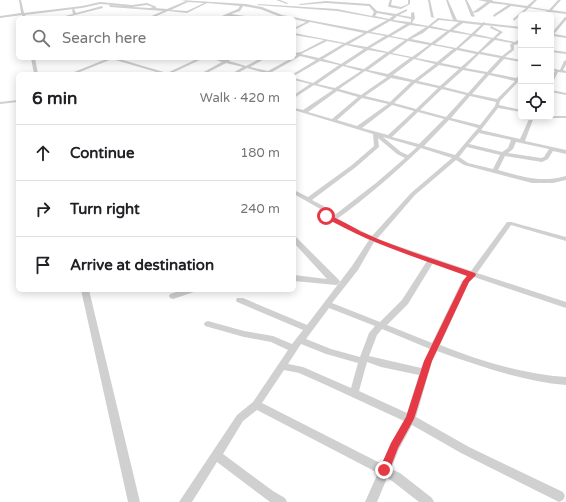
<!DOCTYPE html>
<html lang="en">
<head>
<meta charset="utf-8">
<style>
  :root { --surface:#fff; --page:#f6f6f6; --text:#202124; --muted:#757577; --line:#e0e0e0 }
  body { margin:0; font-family:"Varela Round",sans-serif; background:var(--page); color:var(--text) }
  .controls { position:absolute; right:12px; top:12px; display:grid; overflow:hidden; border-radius:6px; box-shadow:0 2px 10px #0003 }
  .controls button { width:36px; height:36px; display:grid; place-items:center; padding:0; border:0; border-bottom:1px solid var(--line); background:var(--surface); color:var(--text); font:20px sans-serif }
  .stop { position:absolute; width:12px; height:12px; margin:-9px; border:3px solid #e63946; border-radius:50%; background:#fff }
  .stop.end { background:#e63946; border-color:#fff; box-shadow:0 1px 4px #0008 }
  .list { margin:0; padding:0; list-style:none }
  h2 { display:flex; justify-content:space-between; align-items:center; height:52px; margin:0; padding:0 16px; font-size:17px }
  h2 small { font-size:13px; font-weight:400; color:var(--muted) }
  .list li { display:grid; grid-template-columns:26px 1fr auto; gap:12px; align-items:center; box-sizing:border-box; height:56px; padding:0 16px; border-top:1px solid var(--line) }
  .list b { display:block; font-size:15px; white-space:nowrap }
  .list em { font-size:13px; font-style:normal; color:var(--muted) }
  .icon { flex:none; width:22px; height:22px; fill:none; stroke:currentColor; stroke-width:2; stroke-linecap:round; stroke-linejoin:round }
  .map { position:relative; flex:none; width:566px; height:502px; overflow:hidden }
  .search { position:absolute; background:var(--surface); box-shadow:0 2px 10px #0003; left:16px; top:16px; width:280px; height:44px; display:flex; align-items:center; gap:10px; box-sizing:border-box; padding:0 14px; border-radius:6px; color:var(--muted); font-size:15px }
  .panel { position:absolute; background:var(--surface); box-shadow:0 2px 10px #0003; left:16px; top:72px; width:280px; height:220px; border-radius:6px }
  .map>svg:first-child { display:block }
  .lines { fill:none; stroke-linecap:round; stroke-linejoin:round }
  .street { fill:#d0d0d0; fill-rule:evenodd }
  .route { fill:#e63946 }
</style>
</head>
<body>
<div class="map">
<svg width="566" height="502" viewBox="0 0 566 502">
  <rect width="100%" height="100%" fill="#fff"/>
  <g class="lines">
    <path class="street" d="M 19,0 L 21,0 L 24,13 L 82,6 L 100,2 L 132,5 L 147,3 L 157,7 L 155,8 L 167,9 L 186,1 L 180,0 L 246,4 L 262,7 L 282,15 L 367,31 L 387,20 L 337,11 L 257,5 L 258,4 L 337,9 L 372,16 L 374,12 L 369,6 L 326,3 L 300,5 L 299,4 L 326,1 L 370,4 L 377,11 L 396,14 L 407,9 L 407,11 L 399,15 L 411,17 L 411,13 L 414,12 L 415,18 L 412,23 L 428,26 L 438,18 L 453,20 L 446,0 L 448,0 L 457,20 L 482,23 L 484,22 L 485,23 L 521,27 L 521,29 L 484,25 L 475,34 L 493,38 L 499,32 L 490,28 L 491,26 L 503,32 L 496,38 L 515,42 L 521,38 L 521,41 L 518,44 L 514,45 L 514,50 L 505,57 L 521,60 L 521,62 L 504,59 L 491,73 L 516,78 L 521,75 L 521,78 L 519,81 L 500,101 L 499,105 L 521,110 L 521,112 L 498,108 L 481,130 L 520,139 L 530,117 L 534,117 L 525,141 L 566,150 L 566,154 L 553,151 L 548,159 L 542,162 L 505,156 L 498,170 C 524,177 539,183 566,176 L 566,180 L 553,183 L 532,183 L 464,165 L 456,160 L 415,195 L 377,239 L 471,271 L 507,222 L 511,222 L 566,237 L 566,241 L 511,225 L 477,273 L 566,302 L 566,308 L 474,277 L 469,282 L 440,345 C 480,361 523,374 566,377 L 566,385 C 522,381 479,366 437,351 L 432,361 L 416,417 L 469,447 L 563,492 L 565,496 L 563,500 L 559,502 L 461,453 L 412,425 L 399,449 L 391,469 L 400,473 L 432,498 L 434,502 L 419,502 L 392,481 L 387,478 L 377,502 L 365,502 L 378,473 L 257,410 L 243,421 L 223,454 L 273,491 L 285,498 L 287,502 L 270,502 L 217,462 L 192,502 L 179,502 L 237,415 L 253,402 L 288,350 L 271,342 L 244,337 L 205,326 L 204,324 L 205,322 L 208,321 L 244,331 L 273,336 L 292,344 L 303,330 L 237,302 L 236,300 L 237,298 L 243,298 L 307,325 L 352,266 L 369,240 L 319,214 L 318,213 L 322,210 L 294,194 L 294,190 L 308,197 L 352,165 L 374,146 L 373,134 L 294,110 L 294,108 L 303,110 L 333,90 L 314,85 L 294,98 L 294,95 L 310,84 L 294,80 L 294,78 L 313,83 L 339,65 L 320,61 L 294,76 L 294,74 L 293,74 L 316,60 L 300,56 L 272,72 L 277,74 L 266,74 L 265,73 L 247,68 L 236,74 L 231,74 L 243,67 L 226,63 L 205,74 L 200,74 L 222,62 L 210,58 C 216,58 223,61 228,59 L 230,60 L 229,61 L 246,66 L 261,58 L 266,58 L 250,67 L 268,71 L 292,58 L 294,58 L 294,57 L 297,55 L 294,55 L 294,53 L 301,52 L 324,40 L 294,35 L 294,33 L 345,43 L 364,33 L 310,22 L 294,30 L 294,28 L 306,22 L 294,19 L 294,18 L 281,17 L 260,9 L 243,6 L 240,11 L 231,14 L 260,18 L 227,16 L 222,18 L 217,18 L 238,9 L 240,6 L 207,3 L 187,13 L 168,11 L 152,18 L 147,18 L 163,11 L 110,7 L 109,5 L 127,6 L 100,4 L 82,8 L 25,15 L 26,18 L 22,18 L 22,15 L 0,18 L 0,16 L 21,13 ZM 188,2 L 204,3 L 187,11 L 171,10 ZM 147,5 L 153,7 L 150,8 L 132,7 ZM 377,13 L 393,16 L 389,19 L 375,16 ZM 397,16 L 411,19 L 411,22 L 409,22 L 393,20 ZM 439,20 L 459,22 L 449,30 L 431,26 ZM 390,21 L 406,24 L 388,35 L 371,32 ZM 463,23 L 481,25 L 471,34 L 453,30 ZM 410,25 L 426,27 L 407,39 L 391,36 ZM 429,28 L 447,31 L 431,43 L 411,39 L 423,33 ZM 450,32 L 470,35 L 456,48 L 435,44 ZM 368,33 L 385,36 L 367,47 L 349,44 ZM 473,36 L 491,39 L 478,52 L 459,48 ZM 389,37 L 405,40 L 388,52 L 370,48 ZM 495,40 L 512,43 L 510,45 L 511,49 L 502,56 L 481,52 ZM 327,41 L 343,44 L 319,58 L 301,54 ZM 408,41 L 429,45 L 412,57 L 392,53 ZM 346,45 L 364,49 L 341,64 L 323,59 ZM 432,45 L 453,49 L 437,62 L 416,58 ZM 368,50 L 386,53 L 364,69 L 345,65 ZM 457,50 L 476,54 L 461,67 L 441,63 ZM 390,54 L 410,58 L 388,74 L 368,70 ZM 479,54 L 500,58 L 487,72 L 465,68 ZM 414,59 L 435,64 L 414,80 L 393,75 ZM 439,65 L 459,69 L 440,86 L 418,81 ZM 343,66 L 361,71 L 335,88 L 317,84 ZM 463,70 L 485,74 L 468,93 L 444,87 ZM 365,71 L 387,77 L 361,95 L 339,89 ZM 489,75 L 515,81 L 497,99 L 472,94 ZM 391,78 L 411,82 L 390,102 L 365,96 ZM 415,83 L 438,88 L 416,109 L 394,103 ZM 442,89 L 466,95 L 446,117 L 420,110 ZM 337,91 L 358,97 L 332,119 L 308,112 ZM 470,96 L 496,102 L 495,106 L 480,125 L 451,118 ZM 362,98 L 388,104 L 357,126 L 337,120 ZM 392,105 L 414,111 L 388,135 L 362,128 ZM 418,112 L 444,119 L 419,144 L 392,137 ZM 449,120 L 478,128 L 455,155 L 424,146 ZM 479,133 L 511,140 L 508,148 L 502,152 L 469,144 ZM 383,137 L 417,147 L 408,155 L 401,152 ZM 378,138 L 397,154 L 405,158 L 376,183 L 332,217 L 326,213 L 330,210 L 329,209 L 312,200 L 356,167 L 379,147 ZM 516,142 L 549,149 L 544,157 L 541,158 L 508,153 L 513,149 ZM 467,147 L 500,155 L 493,169 L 468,163 L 459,157 ZM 421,148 L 452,158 L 411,193 L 372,236 L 337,219 C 367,197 395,173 421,148 ZM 374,242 L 427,261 L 402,300 L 380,322 L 332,303 L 358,270 ZM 433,263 L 468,275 L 462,281 L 432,343 L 387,325 L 408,304 ZM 329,308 L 375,326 L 369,333 L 360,357 L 331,349 L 306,339 ZM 382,329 L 430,349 L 421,368 L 369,356 L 377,335 ZM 301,344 L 326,354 L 358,363 L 351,388 L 303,367 L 288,364 ZM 367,362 L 381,367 L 419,375 L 407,413 L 359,391 ZM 284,370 L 299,373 L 326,385 L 404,421 L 391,443 L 382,464 L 262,403 Z
      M 276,0 L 280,0 L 288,3 L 287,4 Z
      M 390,0 L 392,0 L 391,5 L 401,7 L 408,4 L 408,0 L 410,0 L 410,4 L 401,9 L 389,7 L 388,6 Z
      M 428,0 L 430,0 L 434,18 L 431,17 Z
      M 465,0 L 467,0 L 473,12 L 487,2 L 478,0 L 493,0 L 492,1 L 527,6 L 534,0 L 537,0 L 530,7 L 549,10 L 558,0 L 561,0 L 552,10 L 566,12 L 566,14 L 550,12 L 547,15 L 543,15 L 547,11 L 529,8 L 514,21 L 513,19 L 526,8 L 511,6 L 494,17 L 493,15 L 508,5 L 490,3 L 478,12 L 473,13 L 475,16 L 473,17 L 471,16 Z
      M 102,6 L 103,8 L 63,18 L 57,18 L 73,14 L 72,9 L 74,9 L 76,13 Z
      M 85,17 L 91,18 L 83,18 Z
      M 565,17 L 566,17 L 566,20 L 554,34 L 566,36 L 566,38 L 553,36 L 551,37 L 551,34 Z
      M 551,50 L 566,52 L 566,54 L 551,52 Z
      M 31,58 L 35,58 L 38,74 L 34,74 Z
      M 109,58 L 116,58 L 167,73 L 199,58 L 204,58 L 170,74 L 163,74 L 112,59 L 75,74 L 69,74 Z
      M 566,60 L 566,65 L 563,70 L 566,71 L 566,73 L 558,72 L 553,82 L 551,83 L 551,78 L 555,71 L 551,70 L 551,68 L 560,70 L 564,61 Z
      M 551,90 L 566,93 L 566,95 L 551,92 Z
      M 18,100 L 18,102 L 0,104 L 0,102 Z
      M 551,116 L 566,116 L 566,118 L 550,118 L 548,117 L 551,117 Z
      M 294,237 L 296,237 L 339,280 L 340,282 L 339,284 L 336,285 L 294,281 L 294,275 L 327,279 L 294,243 Z
      M 81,290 L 89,290 L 140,502 L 128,502 Z
      M 183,290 L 195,290 L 194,292 L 173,299 L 170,298 L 169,296 L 170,294 Z"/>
  </g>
  <path class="route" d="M 324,214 C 331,214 354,228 362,232 C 399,249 437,260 475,273 L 476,275 L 469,282 L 432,361 L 414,419 L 398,448 L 388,474 L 384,475 L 381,474 L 379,470 L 391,443 L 406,417 L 424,361 L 463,281 L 467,276 C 418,258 369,243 324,217 Z"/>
</svg>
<div class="controls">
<button>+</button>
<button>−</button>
<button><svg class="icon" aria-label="locate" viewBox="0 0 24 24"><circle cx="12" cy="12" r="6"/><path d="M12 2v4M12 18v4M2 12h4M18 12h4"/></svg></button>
</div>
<div class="stop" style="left:326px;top:216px"></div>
<div class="stop end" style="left:384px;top:470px"></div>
<div class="search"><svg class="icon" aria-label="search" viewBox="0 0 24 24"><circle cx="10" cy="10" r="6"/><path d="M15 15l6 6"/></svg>Search here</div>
<section class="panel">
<h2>6 min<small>Walk · 420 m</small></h2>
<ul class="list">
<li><svg class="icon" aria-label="ahead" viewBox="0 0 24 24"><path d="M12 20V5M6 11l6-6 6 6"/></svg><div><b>Continue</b></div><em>180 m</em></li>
<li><svg class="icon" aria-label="right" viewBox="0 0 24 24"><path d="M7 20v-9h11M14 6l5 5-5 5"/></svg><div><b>Turn right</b></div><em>240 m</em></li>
<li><svg class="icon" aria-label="arrive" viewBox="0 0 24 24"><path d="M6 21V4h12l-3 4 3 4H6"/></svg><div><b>Arrive at destination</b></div></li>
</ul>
</section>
</div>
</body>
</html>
